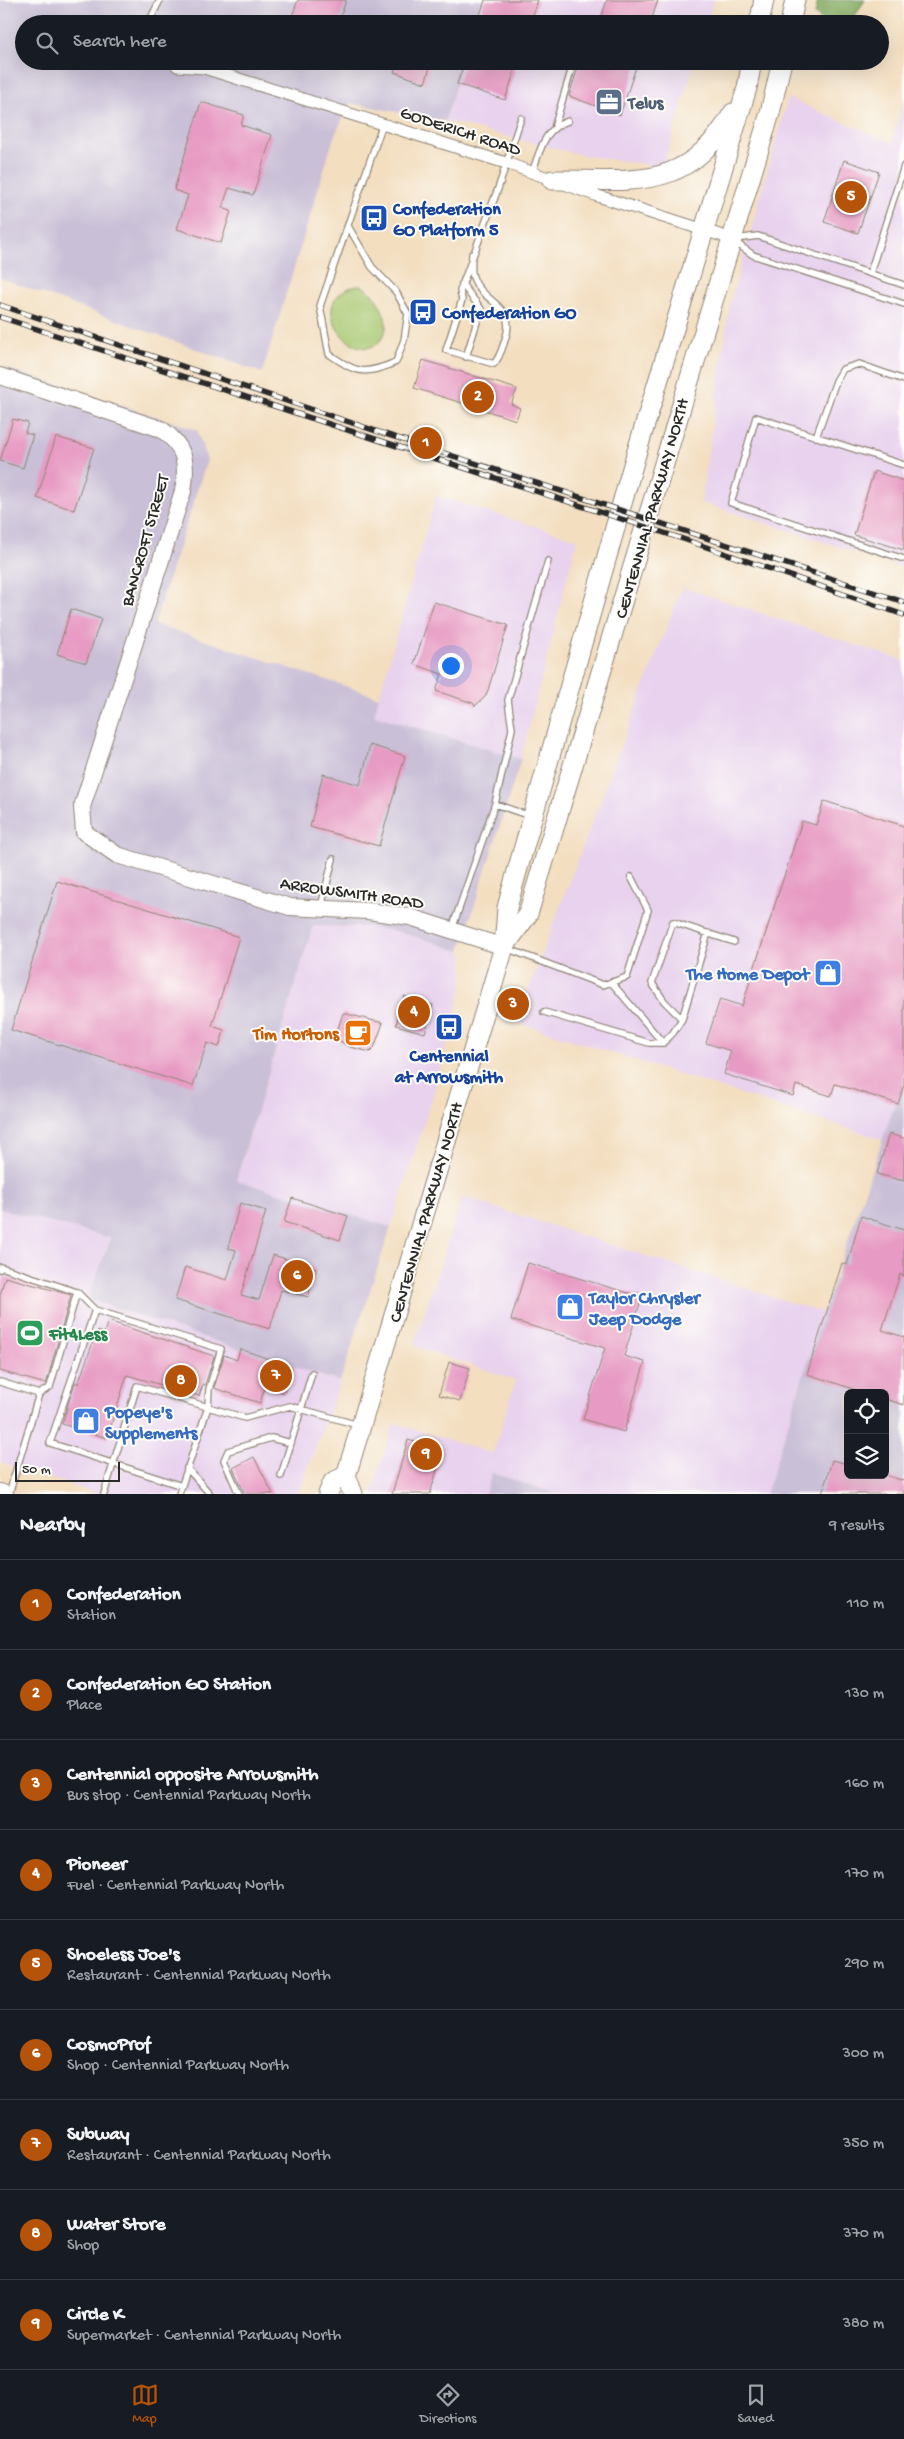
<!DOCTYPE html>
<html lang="en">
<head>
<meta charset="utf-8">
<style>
  :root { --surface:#171b24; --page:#242831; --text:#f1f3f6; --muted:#9ea1a6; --line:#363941; --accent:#b45309 }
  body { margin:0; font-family:"Gochi Hand",sans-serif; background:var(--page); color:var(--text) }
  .controls { position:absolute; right:15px; bottom:15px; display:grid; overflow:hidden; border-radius:8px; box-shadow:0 5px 20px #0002 }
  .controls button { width:45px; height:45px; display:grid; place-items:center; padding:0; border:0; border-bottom:1px solid var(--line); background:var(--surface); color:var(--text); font:25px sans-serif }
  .scale { position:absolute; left:15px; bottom:12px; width:105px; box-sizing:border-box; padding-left:5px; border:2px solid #2b2b2b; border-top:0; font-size:14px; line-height:18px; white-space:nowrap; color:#2b2b2b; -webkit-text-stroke:4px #fdfcf7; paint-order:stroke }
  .you { position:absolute; left:450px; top:665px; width:18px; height:18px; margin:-12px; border:4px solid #fff; border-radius:50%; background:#1a73e8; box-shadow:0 0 0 8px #1a73e833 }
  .badge { display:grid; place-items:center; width:32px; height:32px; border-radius:50%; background:var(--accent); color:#fff; font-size:16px; font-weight:700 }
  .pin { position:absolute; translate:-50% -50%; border:2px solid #fff; box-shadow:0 1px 5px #0006 }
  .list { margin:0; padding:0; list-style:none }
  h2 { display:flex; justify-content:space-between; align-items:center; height:65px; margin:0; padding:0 20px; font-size:21px }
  h2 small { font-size:16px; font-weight:400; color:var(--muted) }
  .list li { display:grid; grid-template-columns:32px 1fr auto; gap:15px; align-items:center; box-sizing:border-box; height:90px; padding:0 20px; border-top:1px solid var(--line) }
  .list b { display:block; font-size:19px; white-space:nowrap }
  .list p { margin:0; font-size:16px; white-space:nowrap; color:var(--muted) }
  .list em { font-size:16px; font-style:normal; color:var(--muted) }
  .icon { flex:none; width:28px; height:28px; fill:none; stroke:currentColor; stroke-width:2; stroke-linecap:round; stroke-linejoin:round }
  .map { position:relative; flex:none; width:904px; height:1494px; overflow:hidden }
  .search { position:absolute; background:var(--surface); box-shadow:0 5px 20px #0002; left:15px; right:15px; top:15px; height:55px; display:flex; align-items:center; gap:12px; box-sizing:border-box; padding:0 18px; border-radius:28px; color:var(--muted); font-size:19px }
  .sheet { height:875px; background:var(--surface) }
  nav { display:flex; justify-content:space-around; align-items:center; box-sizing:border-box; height:70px; border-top:1px solid var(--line); background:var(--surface); font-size:14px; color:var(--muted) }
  nav a { display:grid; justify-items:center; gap:2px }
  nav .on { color:var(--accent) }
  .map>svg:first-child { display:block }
  .built { fill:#e8d2ee }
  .industrial { fill:#c9bfd7; fill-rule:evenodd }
  .green { fill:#a7c770; stroke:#69794e }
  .forest { fill:#85ac62; stroke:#586c46 }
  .building { fill:#e79ac3 }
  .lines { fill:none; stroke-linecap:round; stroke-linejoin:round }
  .lane-casing { stroke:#8f8476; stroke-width:8 }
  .street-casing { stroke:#8f8476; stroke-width:13 }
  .secondary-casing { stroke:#8f8476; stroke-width:18 }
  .primary-casing { stroke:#8f8476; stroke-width:21 }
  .lane { stroke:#fff; stroke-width:5.5 }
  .street { stroke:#fff; stroke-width:11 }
  .secondary { stroke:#fff; stroke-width:16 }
  .primary { stroke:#fff; stroke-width:19 }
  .rail-casing { stroke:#2b2b2b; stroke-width:5.5 }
  .rail { stroke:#fdfcf7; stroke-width:4; stroke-dasharray:11; stroke-linecap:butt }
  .labels { text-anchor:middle; stroke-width:4; stroke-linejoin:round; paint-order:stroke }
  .service-label { font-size:18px; font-weight:bold; fill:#4e5e75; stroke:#fdfcf7; text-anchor:start }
  .street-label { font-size:18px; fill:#2b2b2b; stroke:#fdfcf7 }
  .transit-label { font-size:18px; font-weight:bold; fill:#164399; stroke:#fdfcf7; text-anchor:start }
  .shop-label { font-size:18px; font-weight:bold; fill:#366cbe; stroke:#fdfcf7; text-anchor:start }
  .food-label { font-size:18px; font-weight:bold; fill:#c56008; stroke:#fdfcf7; text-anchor:end }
  .leisure-label { font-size:18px; font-weight:bold; fill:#27864d; stroke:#fdfcf7; text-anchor:start }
</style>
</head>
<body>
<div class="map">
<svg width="904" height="1494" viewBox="0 0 904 1494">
  <rect width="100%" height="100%" fill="#fdfcf7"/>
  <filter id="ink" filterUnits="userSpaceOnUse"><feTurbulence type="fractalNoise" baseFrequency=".02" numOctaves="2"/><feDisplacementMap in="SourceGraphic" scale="10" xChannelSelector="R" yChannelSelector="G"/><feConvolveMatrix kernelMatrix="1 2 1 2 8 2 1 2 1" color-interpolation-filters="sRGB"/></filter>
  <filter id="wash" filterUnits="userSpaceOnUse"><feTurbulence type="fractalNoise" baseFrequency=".0096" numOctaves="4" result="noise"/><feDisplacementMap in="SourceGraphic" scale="20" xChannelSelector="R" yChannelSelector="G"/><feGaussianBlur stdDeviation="1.12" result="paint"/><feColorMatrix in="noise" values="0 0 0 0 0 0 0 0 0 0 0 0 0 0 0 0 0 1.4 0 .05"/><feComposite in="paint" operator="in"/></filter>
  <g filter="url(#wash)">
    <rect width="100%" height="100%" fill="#f3dec0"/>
    <path class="built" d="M 481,0 L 714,0 L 706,24 L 474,24 Z
      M 463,61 L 695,61 L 663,167 L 582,155 L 445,121 Z
      M 788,98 L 892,143 L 904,99 L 904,568 L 701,502 L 730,304 Z
      M 436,496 L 577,539 L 521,759 L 374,715 Z
      M 682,587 L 904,661 L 904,1077 L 884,1140 L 516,1022 Z
      M 313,926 L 369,927 L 401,932 L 460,951 L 463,955 L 462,986 L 435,1088 L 391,1227 L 236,1181 Z
      M 462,1197 L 823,1313 L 766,1494 L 557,1494 L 492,1473 L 485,1494 L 371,1494 L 394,1423 L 493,1454 L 516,1380 L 414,1346 Z
      M 0,1209 L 111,1238 L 88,1299 L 340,1382 L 298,1494 L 99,1494 L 0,1462 Z"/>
    <path class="industrial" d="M 0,0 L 481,0 L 474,24 L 24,24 L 24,61 L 463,61 L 445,121 L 350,103 L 334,137 L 262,373 L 0,278 Z
      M 0,366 L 197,430 L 207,460 L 154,624 L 379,697 L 374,715 L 521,759 L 460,951 L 401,932 L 369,927 L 313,926 L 236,1180 L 391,1227 L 340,1382 L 88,1299 L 111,1238 L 0,1209 Z
      M 904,1077 L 904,1494 L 766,1494 L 823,1313 ZM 848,1393 L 885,1393 L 885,1475 L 848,1475 Z
      M 492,1473 L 557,1494 L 485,1494 Z"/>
    <path class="green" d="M 359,285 C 375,290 392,320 384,335 C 361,378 295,299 359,285 Z"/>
    <path class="forest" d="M 818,0 L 865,0 L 850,24 L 828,24 L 815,14 Z"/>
    <g id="blocks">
      <path class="building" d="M 298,0 L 346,0 L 338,24 L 305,24 L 291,19 Z
        M 485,0 L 538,0 L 530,24 L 477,24 Z
        M 607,0 L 658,0 L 650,24 L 599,24 Z
        M 398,61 L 432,61 L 425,83 L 394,72 Z
        M 465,61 L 518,61 L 505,100 L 457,84 Z
        M 580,61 L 638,61 L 620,115 L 569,96 Z
        M 201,102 L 244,115 L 241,125 L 272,135 L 253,195 L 229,188 L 222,208 L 231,211 L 221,243 L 177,229 L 188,195 L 174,190 Z
        M 844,160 L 879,172 L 858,233 L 824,222 Z
        M 423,360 L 517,389 L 511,404 L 520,408 L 516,420 L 414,388 Z
        M 13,419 L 28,423 L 25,433 L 33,435 L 23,468 L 0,461 Z
        M 56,437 L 94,448 L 74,510 L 37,498 Z
        M 874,471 L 904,481 L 904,550 L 854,535 Z
        M 434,602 L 508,625 L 488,690 L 485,697 L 475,706 L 473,703 L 436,691 L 442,674 L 414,664 Z
        M 71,609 L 101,619 L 86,663 L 57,654 Z
        M 370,745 L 405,756 L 379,846 L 310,827 L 323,774 L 360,785 Z
        M 824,801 L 904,826 L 904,1085 L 898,1104 L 835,1084 L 831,1096 L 796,1085 L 793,1096 L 724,1074 L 731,1051 L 706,1043 L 720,999 L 742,1006 L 802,821 L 816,825 Z
        M 57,881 L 239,937 L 212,1026 L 224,1030 L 223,1034 L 219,1047 L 207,1043 L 193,1086 L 11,1030 Z
        M 404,996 L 433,1005 L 425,1033 L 396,1025 Z
        M 343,1013 L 383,1023 L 374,1048 L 370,1052 L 350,1047 L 335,1038 Z
        M 889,1134 L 904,1138 L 904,1181 L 877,1174 Z
        M 292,1198 L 348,1216 L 340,1240 L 284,1222 Z
        M 240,1203 L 266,1211 L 241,1295 L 259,1300 L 273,1255 L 316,1268 L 308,1297 L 281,1290 L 270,1329 L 175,1300 L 185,1267 L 227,1280 L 236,1250 L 228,1248 Z
        M 861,1216 L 904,1230 L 904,1276 L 900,1274 L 882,1330 L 904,1337 L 904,1405 L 885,1399 L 885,1393 L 866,1393 L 807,1374 L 842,1263 L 847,1265 Z
        M 528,1263 L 642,1297 L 624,1356 L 645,1362 L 624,1432 L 583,1419 L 605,1348 L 511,1320 Z
        M 5,1277 L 71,1295 L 46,1384 L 0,1371 L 0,1295 Z
        M 108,1321 L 214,1356 L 205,1385 L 203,1384 L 199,1396 L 127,1375 L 107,1438 L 62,1424 L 75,1382 L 78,1384 L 97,1331 L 104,1333 Z
        M 240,1349 L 292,1367 L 284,1393 L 265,1387 L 260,1403 L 214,1388 L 224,1355 L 237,1360 Z
        M 449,1362 L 470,1368 L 460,1401 L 439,1395 Z
        M 408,1440 L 443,1450 L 430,1494 L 392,1494 Z
        M 254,1457 L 273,1494 L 245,1494 L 233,1468 Z
        M 832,1460 L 848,1464 L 848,1475 L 885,1475 L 904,1481 L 904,1494 L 822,1494 Z"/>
    </g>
  </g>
  <g filter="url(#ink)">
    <use href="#blocks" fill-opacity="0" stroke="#8f8476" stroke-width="1"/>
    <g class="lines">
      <defs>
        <path id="lane" d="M 148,24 L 160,0
          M 555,125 L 574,61
          M 532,172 C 541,150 543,129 568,121
          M 348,226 L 372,267 L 396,292 L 408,314 L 404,340 L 396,362 C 363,376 357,373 329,354 L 320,306 L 383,123
          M 736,239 L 758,236 L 904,285
          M 735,242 L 753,255 L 904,304
          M 472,254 C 472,260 471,267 472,273 C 478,304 519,302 505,340 C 502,349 500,357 494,364 L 446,350 L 462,300 L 460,291 L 499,186 L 521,118
          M 870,273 L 904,166
          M 462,284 L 481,309 L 466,357
          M 816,437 L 836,381 L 843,369 L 859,364 L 904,380
          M 904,465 L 756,417 L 731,503 L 904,559
          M 495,804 L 530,816
          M 321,907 L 333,859
          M 452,929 L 495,804 L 512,729 L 508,700 L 548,561
          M 506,948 L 603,985 L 627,977 L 648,910 L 631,877
          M 611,982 L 663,1043 L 673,1033 L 682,1019 L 664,1001 L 652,983 L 673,922 L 734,942
          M 544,1012 L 649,1043 L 663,1043
          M 682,1019 L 708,933
          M 0,1269 L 1,1267 L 77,1292 L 95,1310
          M 0,1382 L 39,1394 L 9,1494
          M 39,1394 L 50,1387 L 77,1292
          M 187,1468 L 210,1494
          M 281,1476 L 312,1373
          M 104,1494 L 137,1386 L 245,1418 L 290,1406 L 358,1425
          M 179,1494 L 208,1407 L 209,1389 L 221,1349 L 95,1310 L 50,1443 L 182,1486
          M 239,1494 L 224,1460 L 228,1451 L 271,1438 L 291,1443"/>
        <path id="street" d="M 177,66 L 204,68 L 506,163 L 595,195 L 732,239"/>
        <path id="secondary" d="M 0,376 L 161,429 C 185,446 188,462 183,491 L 82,807 L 84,832 L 117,855 L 290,907 L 368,911 L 410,917 L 504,947
          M 0,1492 L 5,1494"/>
        <path id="primary" d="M 759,24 L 764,0
          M 790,24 L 795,0
          M 552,180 C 633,179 686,194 733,113
          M 504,947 L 528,914 L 770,113 L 782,61
          M 328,1494 L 333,1482 L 346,1476
          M 353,1494 L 346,1476 L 504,947 L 507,908 L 512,889 L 637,451 L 747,88 L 752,61"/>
      </defs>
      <use href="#lane" class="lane-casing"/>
      <use href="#street" class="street-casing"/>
      <use href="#secondary" class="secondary-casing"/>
      <use href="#primary" class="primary-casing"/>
      <use href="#lane" class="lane"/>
      <use href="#street" class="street"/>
      <use href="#secondary" class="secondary"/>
      <use href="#primary" class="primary"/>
      <defs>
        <path id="rail" d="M 0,305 L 385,434 L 904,602
          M 0,317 L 686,540 L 904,615"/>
      </defs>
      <use href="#rail" class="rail-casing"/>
      <use href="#rail" class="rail"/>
    </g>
  </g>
  <defs>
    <symbol id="office-square" viewBox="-11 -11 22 22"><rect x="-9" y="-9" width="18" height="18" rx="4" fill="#5c6f8a" stroke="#fdfcf7"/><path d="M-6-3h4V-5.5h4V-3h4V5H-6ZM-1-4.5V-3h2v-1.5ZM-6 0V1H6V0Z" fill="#fff"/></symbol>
    <symbol id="bus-square" viewBox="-11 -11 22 22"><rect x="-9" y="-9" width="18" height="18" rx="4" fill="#1a4fb4" stroke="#fdfcf7"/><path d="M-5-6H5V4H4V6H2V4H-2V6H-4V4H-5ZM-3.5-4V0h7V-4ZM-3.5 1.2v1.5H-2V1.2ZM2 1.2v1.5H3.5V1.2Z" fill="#fff"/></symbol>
    <symbol id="shop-square" viewBox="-11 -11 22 22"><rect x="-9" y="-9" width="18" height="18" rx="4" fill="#3f7fe0" stroke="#fdfcf7"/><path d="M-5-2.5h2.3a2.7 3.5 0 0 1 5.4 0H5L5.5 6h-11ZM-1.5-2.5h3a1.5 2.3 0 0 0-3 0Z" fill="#fff"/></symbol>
    <symbol id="cafe-square" viewBox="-11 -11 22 22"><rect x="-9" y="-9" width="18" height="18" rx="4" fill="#e8710a" stroke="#fdfcf7"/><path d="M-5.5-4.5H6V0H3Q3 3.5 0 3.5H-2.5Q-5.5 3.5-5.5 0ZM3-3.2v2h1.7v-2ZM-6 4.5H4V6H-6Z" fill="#fff"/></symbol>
    <symbol id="stadium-square" viewBox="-11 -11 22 22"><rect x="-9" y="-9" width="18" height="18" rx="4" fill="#2e9e5b" stroke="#fdfcf7"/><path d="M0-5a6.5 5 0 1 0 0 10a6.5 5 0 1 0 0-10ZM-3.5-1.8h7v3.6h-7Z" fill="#fff"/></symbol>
  </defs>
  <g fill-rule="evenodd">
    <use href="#office-square" x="593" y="86" width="32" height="32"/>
    <use href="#bus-square" x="358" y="202" width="32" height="32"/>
    <use href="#bus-square" x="407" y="296" width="32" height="32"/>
    <use href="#shop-square" x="812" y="957" width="32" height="32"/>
    <use href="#bus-square" x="433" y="1011" width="32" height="32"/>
    <use href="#cafe-square" x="342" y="1017" width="32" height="32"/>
    <use href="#shop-square" x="554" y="1291" width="32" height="32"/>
    <use href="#stadium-square" x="14" y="1317" width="32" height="32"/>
    <use href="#shop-square" x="70" y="1405" width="32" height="32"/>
  </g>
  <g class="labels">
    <g class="service-label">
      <text x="628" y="108">Telus</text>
    </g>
    <g class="street-label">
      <text transform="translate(461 130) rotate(18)" y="6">GODERICH ROAD</text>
      <text transform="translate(651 508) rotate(-74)" y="6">CENTENNIAL PARKWAY NORTH</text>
      <text transform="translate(144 540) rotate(-74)" y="6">BANCROFT STREET</text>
      <text transform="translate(352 892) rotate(8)" y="6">ARROWSMITH ROAD</text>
      <text transform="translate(425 1212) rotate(-74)" y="6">CENTENNIAL PARKWAY NORTH</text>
    </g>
    <g class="transit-label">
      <text x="393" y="214">Confederation<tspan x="393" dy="21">GO Platform 5</tspan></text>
      <text x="442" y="318">Confederation GO</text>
      <text x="449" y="1061" text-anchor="middle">Centennial<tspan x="449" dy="21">at Arrowsmith</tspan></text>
    </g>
    <g class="shop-label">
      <text x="809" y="979" text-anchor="end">The Home Depot</text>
      <text x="589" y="1303">Taylor Chrysler<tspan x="589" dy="21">Jeep Dodge</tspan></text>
      <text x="105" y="1417">Popeye's<tspan x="105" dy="21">Supplements</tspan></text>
    </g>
    <g class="food-label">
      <text x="339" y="1039">Tim Hortons</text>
    </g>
    <g class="leisure-label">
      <text x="49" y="1339">Fit4Less</text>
    </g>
  </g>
</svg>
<div class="controls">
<button><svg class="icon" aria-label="locate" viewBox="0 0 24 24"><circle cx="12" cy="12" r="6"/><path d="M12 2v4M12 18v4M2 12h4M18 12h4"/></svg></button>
<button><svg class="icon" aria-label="layers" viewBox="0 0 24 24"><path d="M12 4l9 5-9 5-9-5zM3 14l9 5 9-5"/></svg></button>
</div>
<div class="scale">50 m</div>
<div class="you"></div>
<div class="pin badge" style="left:426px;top:443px">1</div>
<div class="pin badge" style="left:478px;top:397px">2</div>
<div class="pin badge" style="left:513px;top:1004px">3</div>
<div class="pin badge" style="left:414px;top:1012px">4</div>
<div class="pin badge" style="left:851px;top:197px">5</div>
<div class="pin badge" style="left:297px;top:1276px">6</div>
<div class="pin badge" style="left:276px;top:1376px">7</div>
<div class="pin badge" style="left:181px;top:1381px">8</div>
<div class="pin badge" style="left:426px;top:1454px">9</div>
<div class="search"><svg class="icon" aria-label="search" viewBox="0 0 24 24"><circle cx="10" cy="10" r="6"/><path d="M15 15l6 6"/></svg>Search here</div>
</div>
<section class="sheet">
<h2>Nearby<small>9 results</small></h2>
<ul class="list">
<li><span class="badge">1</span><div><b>Confederation</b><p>Station</p></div><em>110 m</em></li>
<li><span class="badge">2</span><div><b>Confederation GO Station</b><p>Place</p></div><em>130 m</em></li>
<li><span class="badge">3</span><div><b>Centennial opposite Arrowsmith</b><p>Bus stop · Centennial Parkway North</p></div><em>160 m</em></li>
<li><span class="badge">4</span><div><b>Pioneer</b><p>Fuel · Centennial Parkway North</p></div><em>170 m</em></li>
<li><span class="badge">5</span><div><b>Shoeless Joe's</b><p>Restaurant · Centennial Parkway North</p></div><em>290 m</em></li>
<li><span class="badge">6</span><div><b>CosmoProf</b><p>Shop · Centennial Parkway North</p></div><em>300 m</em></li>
<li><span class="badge">7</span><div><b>Subway</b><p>Restaurant · Centennial Parkway North</p></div><em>350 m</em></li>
<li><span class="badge">8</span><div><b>Water Store</b><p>Shop</p></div><em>370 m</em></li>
<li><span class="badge">9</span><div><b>Circle K</b><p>Supermarket · Centennial Parkway North</p></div><em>380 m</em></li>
</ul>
</section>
<nav>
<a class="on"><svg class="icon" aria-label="map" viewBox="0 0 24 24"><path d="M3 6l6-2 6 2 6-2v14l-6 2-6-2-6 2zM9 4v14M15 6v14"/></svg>Map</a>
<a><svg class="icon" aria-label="directions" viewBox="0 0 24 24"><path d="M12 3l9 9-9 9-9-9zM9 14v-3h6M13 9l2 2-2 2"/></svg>Directions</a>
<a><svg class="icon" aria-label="saved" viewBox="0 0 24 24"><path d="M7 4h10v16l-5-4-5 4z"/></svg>Saved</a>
</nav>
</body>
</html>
